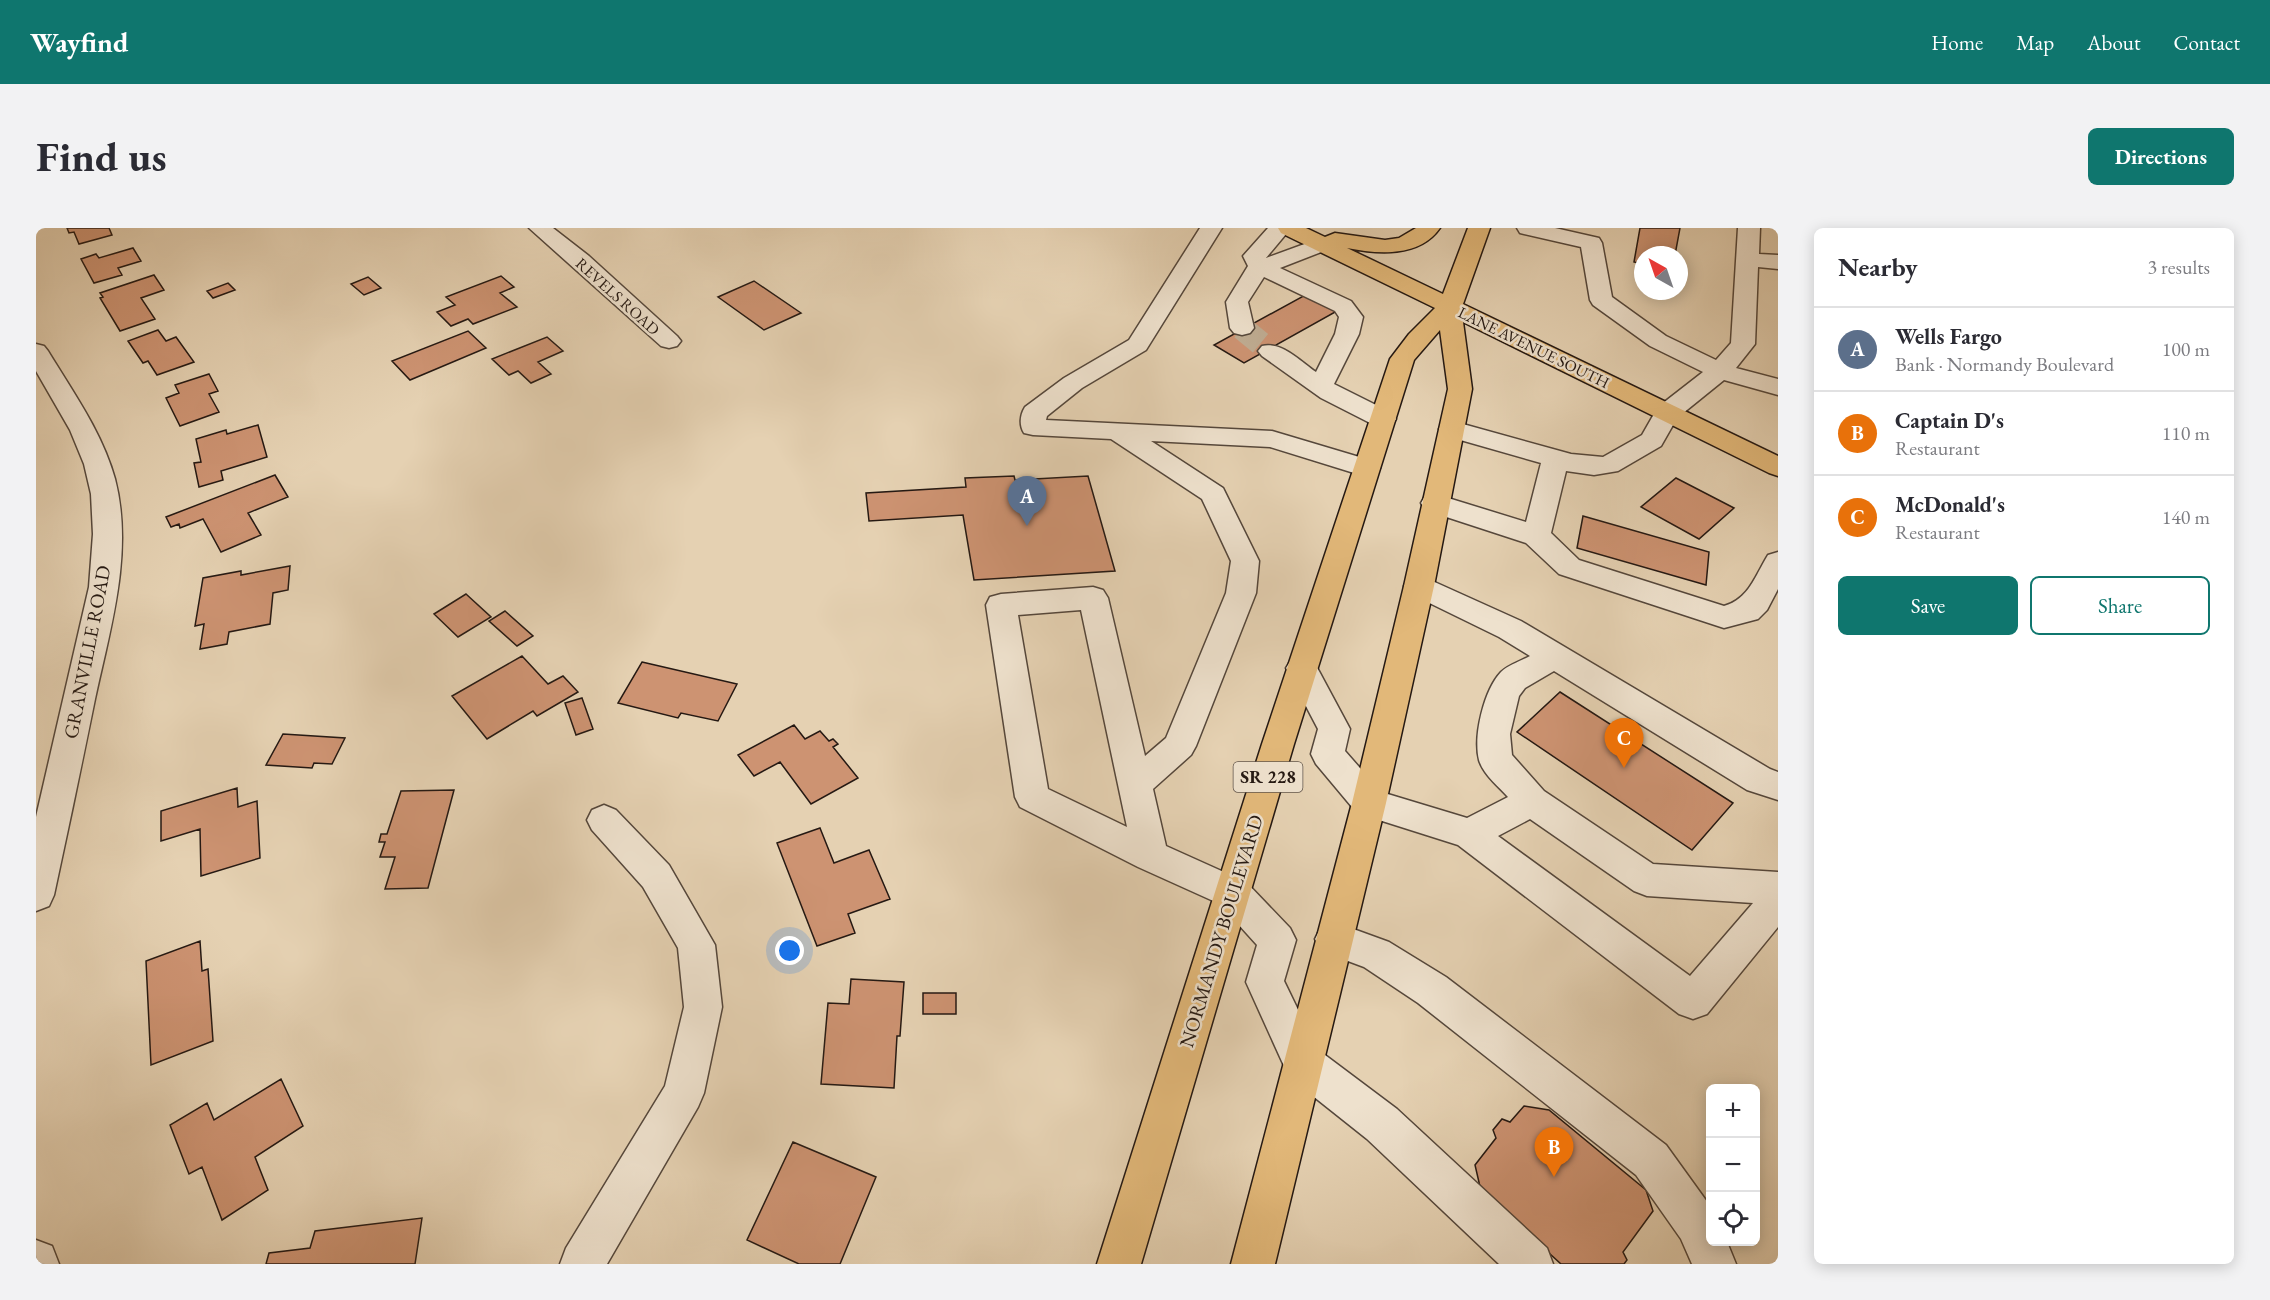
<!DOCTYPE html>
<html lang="en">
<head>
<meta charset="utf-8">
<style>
  :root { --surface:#fff; --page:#f2f2f3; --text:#2b2b33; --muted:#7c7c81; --line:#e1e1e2; --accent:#0f766e }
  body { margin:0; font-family:"EB Garamond",serif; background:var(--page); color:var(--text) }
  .controls { position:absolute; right:18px; bottom:18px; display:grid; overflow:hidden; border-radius:9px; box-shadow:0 3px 15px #0003 }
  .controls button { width:54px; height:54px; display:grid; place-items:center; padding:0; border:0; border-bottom:2px solid var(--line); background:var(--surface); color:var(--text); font:30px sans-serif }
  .compass { position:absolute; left:1598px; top:18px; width:54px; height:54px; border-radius:50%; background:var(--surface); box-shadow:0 3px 15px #0003; rotate:320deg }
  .you { position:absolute; left:754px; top:723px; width:21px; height:21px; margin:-15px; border:4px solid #fff; border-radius:50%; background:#1a73e8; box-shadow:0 0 0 9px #1a73e833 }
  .badge { display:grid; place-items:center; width:39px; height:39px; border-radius:50%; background:var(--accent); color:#fff; font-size:20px; font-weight:700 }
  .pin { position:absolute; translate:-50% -50px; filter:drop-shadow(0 2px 3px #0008) }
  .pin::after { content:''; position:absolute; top:32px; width:21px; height:18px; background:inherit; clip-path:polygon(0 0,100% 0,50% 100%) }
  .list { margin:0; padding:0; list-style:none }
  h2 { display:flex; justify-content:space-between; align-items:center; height:78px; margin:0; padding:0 24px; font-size:26px }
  h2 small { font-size:20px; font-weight:400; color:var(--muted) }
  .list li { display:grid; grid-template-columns:39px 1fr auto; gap:18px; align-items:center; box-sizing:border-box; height:84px; padding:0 24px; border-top:2px solid var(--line) }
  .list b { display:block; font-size:22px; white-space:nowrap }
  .list p { margin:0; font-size:20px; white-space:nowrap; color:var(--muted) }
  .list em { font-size:20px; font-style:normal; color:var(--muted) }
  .actions { display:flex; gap:12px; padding:18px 24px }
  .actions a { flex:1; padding:14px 0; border:2px solid var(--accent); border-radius:9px; text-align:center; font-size:21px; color:var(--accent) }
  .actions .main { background:var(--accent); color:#fff }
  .icon { flex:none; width:33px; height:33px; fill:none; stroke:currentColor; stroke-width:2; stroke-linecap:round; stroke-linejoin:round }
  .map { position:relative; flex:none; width:1742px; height:1036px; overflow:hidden; border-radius:9px }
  header { display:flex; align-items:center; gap:36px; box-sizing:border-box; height:84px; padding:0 30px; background:var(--accent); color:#fff }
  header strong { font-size:28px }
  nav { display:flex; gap:33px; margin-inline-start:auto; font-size:21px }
  .intro { display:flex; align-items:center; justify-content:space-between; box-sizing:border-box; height:144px; padding:0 36px }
  h1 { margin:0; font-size:42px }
  .button { padding:15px 27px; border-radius:9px; background:var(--accent); color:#fff; font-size:21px; font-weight:700 }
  main { display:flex; gap:36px; padding:0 36px }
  aside { flex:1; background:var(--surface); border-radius:9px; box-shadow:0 3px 15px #0003 }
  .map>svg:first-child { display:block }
  .building { fill:#cd9372; stroke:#251913; stroke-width:1.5 }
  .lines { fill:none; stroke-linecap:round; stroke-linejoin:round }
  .minor-tunnel { stroke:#bfac92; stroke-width:24; stroke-dasharray:24 12; stroke-linecap:butt }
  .minor-casing { stroke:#55473b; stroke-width:3 }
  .major-casing { stroke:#251913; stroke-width:3 }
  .minor { fill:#eee1cd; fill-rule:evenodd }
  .major { fill:#e2b879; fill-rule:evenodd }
  .labels { text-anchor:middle; stroke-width:5; stroke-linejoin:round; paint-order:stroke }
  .far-street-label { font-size:16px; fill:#251913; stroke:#eee1cd }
  .shield { fill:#eee1cd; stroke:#61554b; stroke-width:1.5 }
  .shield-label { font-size:18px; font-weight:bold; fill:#251913 }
  .street-label { font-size:20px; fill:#251913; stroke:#eee1cd }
</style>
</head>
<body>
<header>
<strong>Wayfind</strong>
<nav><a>Home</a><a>Map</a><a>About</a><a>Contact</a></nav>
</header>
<div class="intro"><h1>Find us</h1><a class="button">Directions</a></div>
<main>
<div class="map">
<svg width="1742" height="1036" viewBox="0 0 1742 1036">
  <rect width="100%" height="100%" fill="#e5d1b2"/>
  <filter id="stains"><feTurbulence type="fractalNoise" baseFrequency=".00333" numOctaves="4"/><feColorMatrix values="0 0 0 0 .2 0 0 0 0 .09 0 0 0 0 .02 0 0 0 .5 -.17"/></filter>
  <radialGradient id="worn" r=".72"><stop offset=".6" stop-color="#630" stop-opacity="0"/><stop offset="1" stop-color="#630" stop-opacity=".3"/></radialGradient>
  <path class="building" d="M 31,0 L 73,0 L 76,7 L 43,16 L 38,4 L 33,5 Z
    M 1604,0 L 1644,0 L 1639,27 L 1607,27 L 1607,36 L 1598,34 Z
    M 97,20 L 105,33 L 82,40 L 86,47 L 58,55 L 45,31 L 60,26 L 63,30 Z
    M 118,47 L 128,62 L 105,70 L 119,91 L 84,103 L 64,70 L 67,69 L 64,65 Z
    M 465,48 L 478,59 L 464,65 L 481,79 L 437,96 L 432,91 L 415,98 L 401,84 L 419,77 L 410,69 Z
    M 332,49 L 345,60 L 328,67 L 315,56 Z
    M 718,53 L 765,85 L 728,102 L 682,69 Z
    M 192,55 L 199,62 L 177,70 L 171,63 Z
    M 1271,66 L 1301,83 L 1208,135 L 1178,117 Z
    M 122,102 L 130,113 L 140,109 L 158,134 L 121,147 L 112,133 L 107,135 L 92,113 Z
    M 432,103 L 450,120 L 374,152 L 356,133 Z
    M 511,109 L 527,123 L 502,134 L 515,146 L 495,155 L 482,143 L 473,147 L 456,131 Z
    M 173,146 L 182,163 L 173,166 L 183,184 L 144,198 L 130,170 L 143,165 L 139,157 Z
    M 222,197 L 231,229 L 185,243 L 187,252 L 163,259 L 158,235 L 165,234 L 160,211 L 190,202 L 191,206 Z
    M 239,247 L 252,269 L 212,285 L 225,307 L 185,324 L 167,291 L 144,300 L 143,296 L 135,299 L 130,289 Z
    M 978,248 L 979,252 L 1052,248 L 1079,343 L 938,352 L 927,287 L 833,293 L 830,265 L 930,259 L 929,250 Z
    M 1640,250 L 1698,280 L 1663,311 L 1605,279 Z
    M 1547,288 L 1673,324 L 1670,357 L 1541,320 Z
    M 254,338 L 252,362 L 237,365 L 234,396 L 193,404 L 191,416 L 164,421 L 168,396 L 159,398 L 167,350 L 205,343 L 205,347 Z
    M 430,366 L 455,389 L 422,409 L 398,386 Z
    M 469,383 L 497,408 L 481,418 L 453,393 Z
    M 486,428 L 512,456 L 527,448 L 542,464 L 501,488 L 497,483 L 451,511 L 416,468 Z
    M 606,434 L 701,456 L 682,493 L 645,485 L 642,490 L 582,475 Z
    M 1524,464 L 1697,575 L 1656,622 L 1481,504 Z
    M 546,470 L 557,501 L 540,507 L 529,475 Z
    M 758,497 L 769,511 L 784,503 L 793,513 L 797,511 L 802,516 L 797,519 L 822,550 L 775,576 L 744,534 L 718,548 L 702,527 Z
    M 247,506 L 309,510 L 296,536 L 278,535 L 276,540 L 230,537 Z
    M 201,560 L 202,579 L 221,573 L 224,630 L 165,648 L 164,601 L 125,613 L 125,583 Z
    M 418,562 L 392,660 L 349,661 L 359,629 L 344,629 L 349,614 L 343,614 L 345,606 L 351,606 L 365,563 Z
    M 784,600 L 798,635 L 833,622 L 854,671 L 812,686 L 819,705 L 781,718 L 741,615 Z
    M 164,713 L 166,743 L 172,741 L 177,813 L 115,837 L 110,733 Z
    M 815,751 L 868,754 L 864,808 L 861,808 L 858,860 L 785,856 L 792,775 L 813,776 Z
    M 887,765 L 920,765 L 920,786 L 887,786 Z
    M 245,851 L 267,898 L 219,929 L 232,962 L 186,992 L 166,939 L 153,946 L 134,897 L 171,875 L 178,892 Z
    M 1488,878 L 1513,882 L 1610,962 L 1617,983 L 1587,1024 L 1591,1032 L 1588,1036 L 1525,1036 L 1445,963 L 1439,937 L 1460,910 L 1457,902 L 1466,891 L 1474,894 Z
    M 757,914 L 840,949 L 804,1036 L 763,1036 L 711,1012 Z
    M 386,990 L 379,1036 L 230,1036 L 233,1025 L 274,1020 L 279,1003 Z"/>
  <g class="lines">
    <path class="minor-tunnel" d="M 1206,100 L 1234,123"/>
    <defs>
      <path id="minor" d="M 493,0 L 517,0 L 553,28 L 641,108 L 645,113 L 641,118 L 633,120 L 625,118 Z
        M 1164,0 L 1186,0 L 1110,122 L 1046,160 L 1011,188 L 1010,192 L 1236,203 L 1340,234 L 1344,240 L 1340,246 L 1331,249 L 1234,219 L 1115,213 L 1187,260 L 1223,333 L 1220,365 L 1160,518 L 1155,527 L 1117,561 L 1130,618 L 1210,654 L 1254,700 L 1260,712 L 1248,753 L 1281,821 L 1361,881 L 1511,1020 L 1517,1036 L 1463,1036 L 1331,911 L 1253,849 L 1210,754 L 1221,717 L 1184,676 L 1102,639 L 984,579 L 979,569 L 950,377 L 954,369 L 965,366 L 1057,359 L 1067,362 L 1072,370 L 1109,528 L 1130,510 L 1190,365 L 1195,333 L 1166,271 L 1075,211 L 997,207 L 988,205 C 983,197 984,187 989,179 L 1028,150 L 1093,112 ZM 1045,382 L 1091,599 L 1012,561 L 982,387 Z
        M 1232,0 L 1255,0 L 1230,30 L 1285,10 L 1293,11 L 1296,16 L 1293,21 L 1244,40 L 1315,73 L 1327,89 L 1323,106 L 1298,156 L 1356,185 L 1360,191 L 1356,197 L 1347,199 L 1338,197 L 1285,170 L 1226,128 L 1222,123 L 1226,118 C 1245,113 1264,133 1280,144 L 1299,106 L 1303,89 L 1299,83 L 1228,49 L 1212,74 L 1218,100 L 1214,105 L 1206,107 L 1198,105 L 1194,100 L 1190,74 L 1212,38 L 1207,28 Z
        M 1481,0 L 1519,0 L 1563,10 L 1566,15 L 1576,69 L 1630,108 L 1680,132 L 1695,115 L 1702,0 L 1724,0 L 1723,26 L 1742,27 L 1742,41 L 1722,39 L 1719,116 L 1700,140 L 1742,151 L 1742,167 L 1688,152 L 1641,190 L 1625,218 L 1582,243 L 1558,247 L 1530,243 L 1515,305 L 1543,332 L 1688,378 C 1713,371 1719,348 1732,327 L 1742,324 L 1742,361 L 1731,382 L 1722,391 L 1688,400 L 1523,346 L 1490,315 L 1389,282 L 1385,275 L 1389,268 L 1399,266 L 1490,294 L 1505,235 L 1407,207 L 1403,201 L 1407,195 L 1416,193 L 1535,226 L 1567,229 L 1606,207 L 1622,179 L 1667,144 L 1614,118 L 1557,77 L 1554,72 L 1545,19 L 1484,5 Z
        M 0,116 L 8,118 L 12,123 C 37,164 66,204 79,251 C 98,324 74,401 59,471 C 46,536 32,602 18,667 L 13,678 L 0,683 L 0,589 L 53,359 L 57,306 L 55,266 L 48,236 L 34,202 L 0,143 Z
        M 1383,347 L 1485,393 L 1734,541 L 1742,544 L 1742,572 L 1711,562 L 1518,443 L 1489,460 L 1483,468 L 1474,506 L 1476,527 L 1508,563 L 1617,636 L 1742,644 L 1742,699 L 1671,786 L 1657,791 L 1643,786 L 1422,617 L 1321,585 L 1280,536 L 1275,526 L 1282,501 L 1250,440 L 1255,432 L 1266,428 L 1277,432 L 1314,501 L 1309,523 L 1345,564 L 1431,590 L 1472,569 C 1463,559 1447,546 1443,532 C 1437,508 1448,462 1465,444 C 1472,437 1485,433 1494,428 L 1463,409 L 1373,365 L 1368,358 L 1373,351 ZM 1494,591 L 1598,663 L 1611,668 L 1717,675 L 1654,748 L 1462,608 Z
        M 568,577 L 580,582 L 633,637 L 679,717 L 686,779 L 668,865 L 662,879 L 571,1036 L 524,1036 L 530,1020 L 629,858 L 648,779 L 642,720 L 607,659 L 556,602 L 551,592 L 556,582 Z
        M 1298,694 L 1353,714 L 1410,749 L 1630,917 L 1674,978 L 1674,1014 L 1691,1014 L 1700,1036 L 1656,1036 L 1645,1011 L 1600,947 L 1382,775 L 1328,739 L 1285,723 L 1279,711 L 1285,699 Z
        M 0,1012 L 16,1018 L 23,1036 L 0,1036 Z"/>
      <path id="major" d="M 1242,0 L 1270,0 L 1289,9 L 1299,5 L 1349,12 L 1363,10 L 1380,0 L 1404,0 C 1383,30 1341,26 1311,20 L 1407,66 L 1432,0 L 1454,0 L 1427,76 L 1742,228 L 1742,248 L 1733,245 L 1427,94 L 1436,161 L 1398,358 L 1350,575 L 1239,1036 L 1195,1036 L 1316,575 L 1368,358 L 1412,161 L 1404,102 L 1378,132 L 1258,516 L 1105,1036 L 1061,1036 L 1226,516 L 1354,131 L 1373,106 L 1399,80 L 1245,5 Z"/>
    </defs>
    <use href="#minor" class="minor-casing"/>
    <use href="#major" class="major-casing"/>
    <use href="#minor" class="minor"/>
    <use href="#major" class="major"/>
  </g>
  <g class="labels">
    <g class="far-street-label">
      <text transform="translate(582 68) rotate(42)" y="6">REVELS ROAD</text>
      <text transform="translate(1498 119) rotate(26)" y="6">LANE AVENUE SOUTH</text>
    </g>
    <rect class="shield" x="1197.5" y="534" width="69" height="30" rx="4.5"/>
    <g class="shield-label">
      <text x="1232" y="555">SR 228</text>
    </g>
    <g class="street-label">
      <text transform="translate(51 424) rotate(-79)" y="7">GRANVILLE ROAD</text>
      <text transform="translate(1185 703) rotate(-73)" y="7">NORMANDY BOULEVARD</text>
    </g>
  </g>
  <rect width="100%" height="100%" filter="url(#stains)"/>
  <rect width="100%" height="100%" fill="url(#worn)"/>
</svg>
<div class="controls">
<button>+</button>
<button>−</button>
<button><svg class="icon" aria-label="locate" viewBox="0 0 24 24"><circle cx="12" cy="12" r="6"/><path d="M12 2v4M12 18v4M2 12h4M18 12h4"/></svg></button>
</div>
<svg class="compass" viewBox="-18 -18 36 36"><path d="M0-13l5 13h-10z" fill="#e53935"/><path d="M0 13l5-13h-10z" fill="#7c7c81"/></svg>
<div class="you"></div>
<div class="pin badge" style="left:991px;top:298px;background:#5c6f8a">A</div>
<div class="pin badge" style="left:1518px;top:949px;background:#e8710a">B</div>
<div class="pin badge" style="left:1588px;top:540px;background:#e8710a">C</div>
</div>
<aside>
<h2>Nearby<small>3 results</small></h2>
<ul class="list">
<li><span class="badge" style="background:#5c6f8a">A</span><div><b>Wells Fargo</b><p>Bank · Normandy Boulevard</p></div><em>100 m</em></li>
<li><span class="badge" style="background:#e8710a">B</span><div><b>Captain D's</b><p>Restaurant</p></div><em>110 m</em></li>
<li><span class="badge" style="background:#e8710a">C</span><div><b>McDonald's</b><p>Restaurant</p></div><em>140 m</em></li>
</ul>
<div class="actions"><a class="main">Save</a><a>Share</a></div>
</aside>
</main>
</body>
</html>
